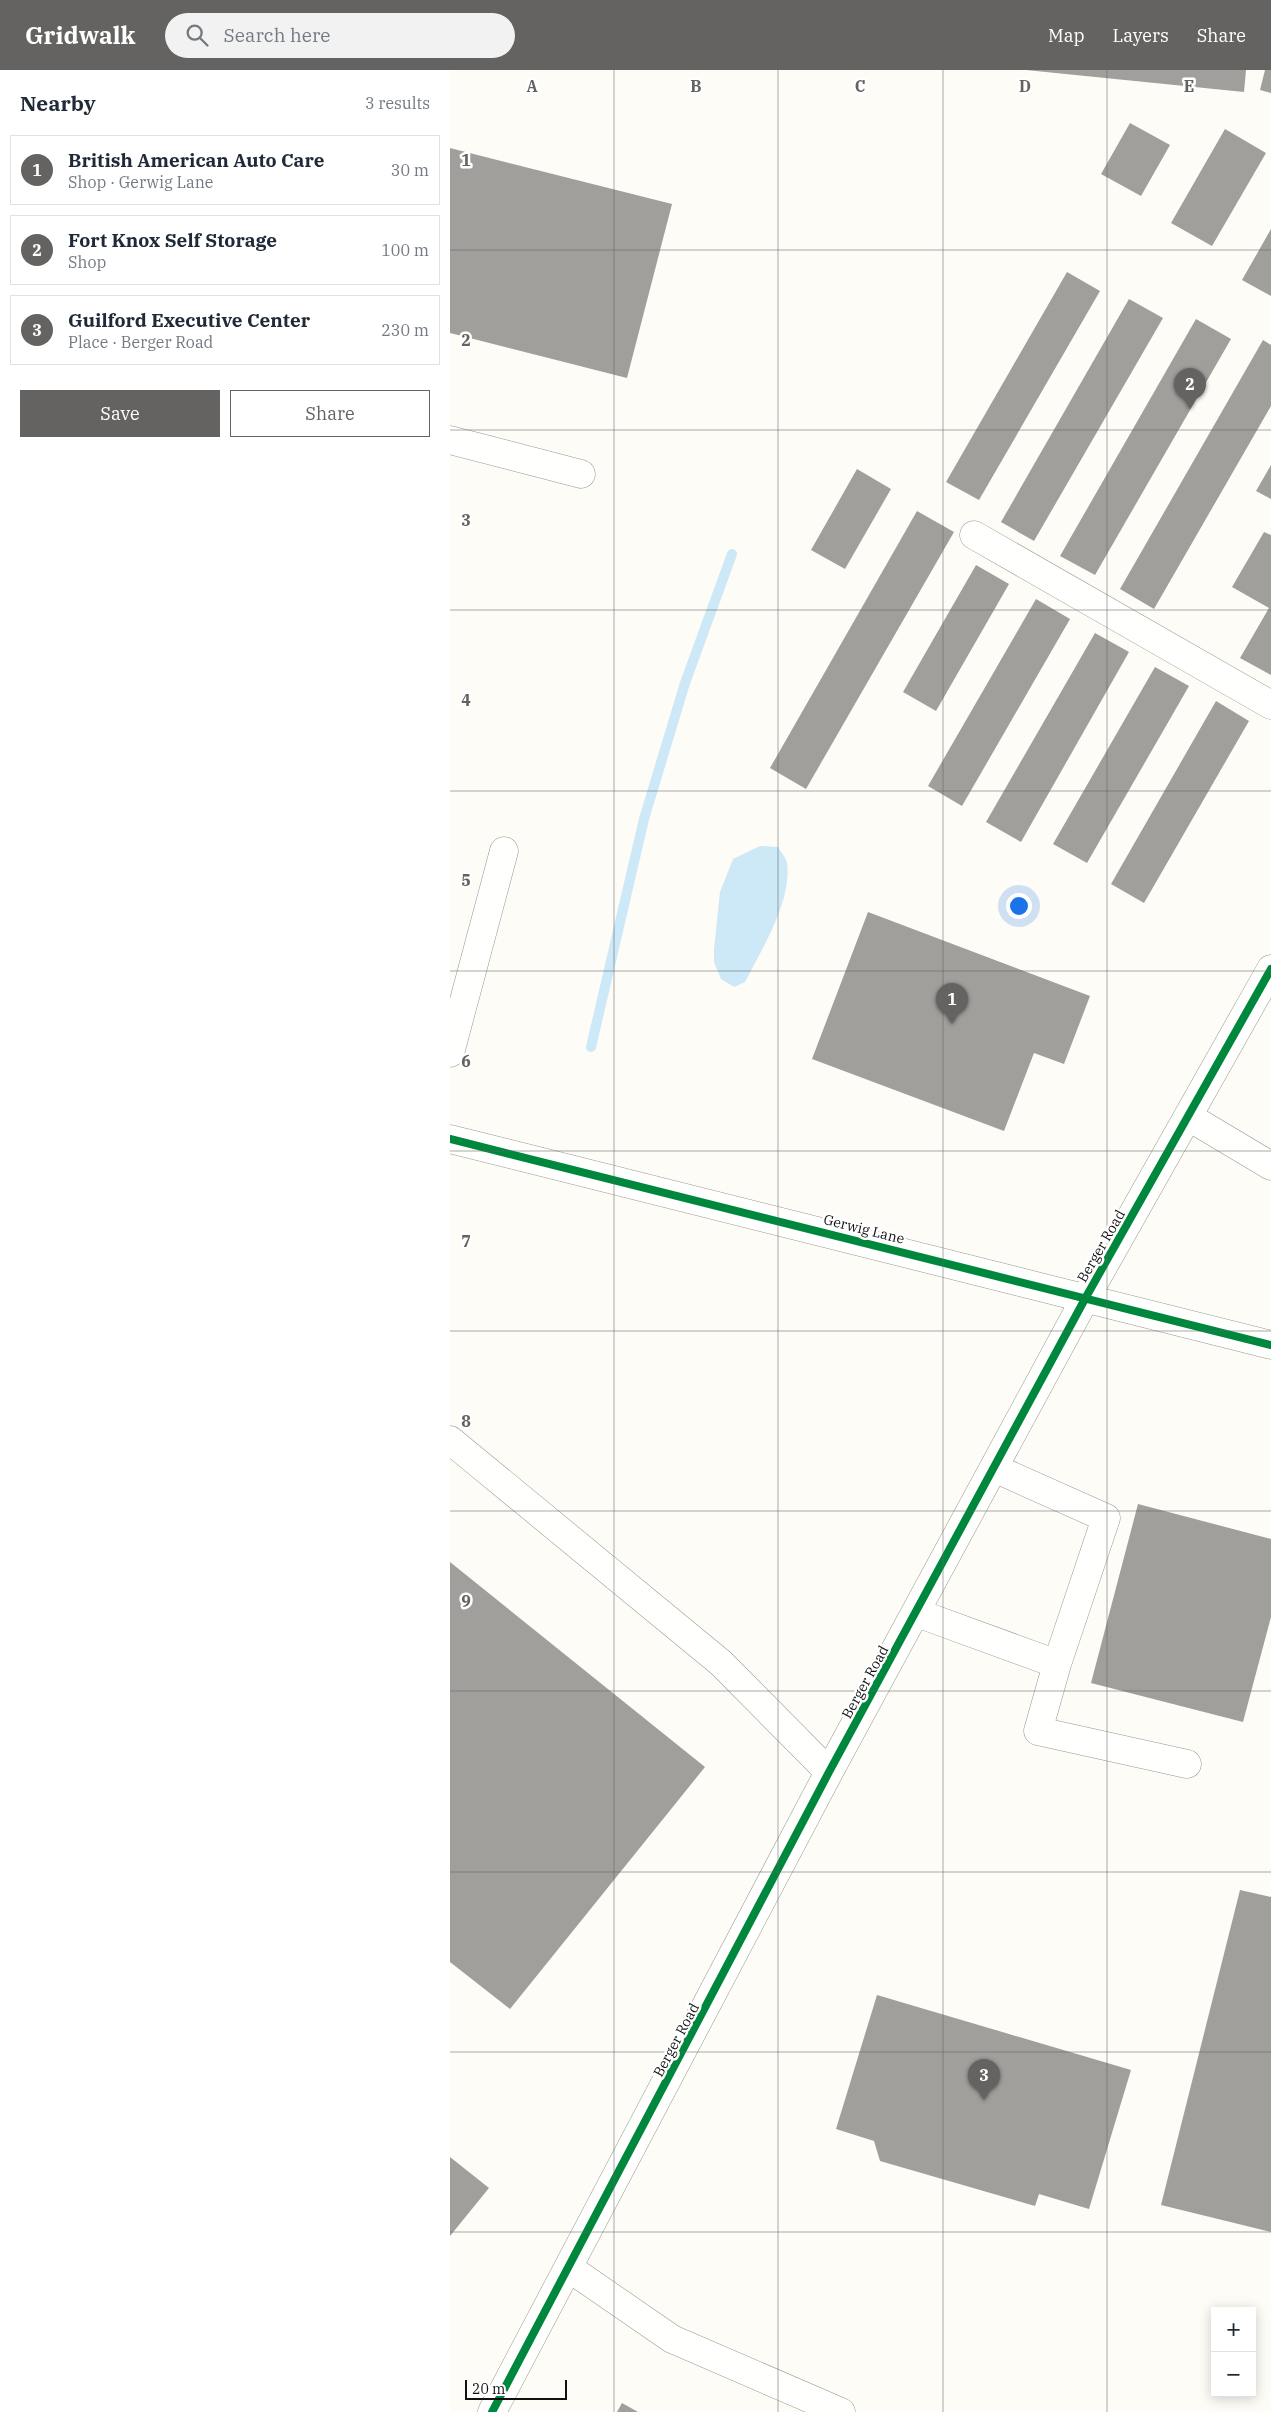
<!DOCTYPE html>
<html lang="en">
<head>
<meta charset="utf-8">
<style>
  :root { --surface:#fff; --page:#f2f2f3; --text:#1f2937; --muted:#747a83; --line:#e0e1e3; --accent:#646362 }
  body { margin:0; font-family:"IBM Plex Serif",serif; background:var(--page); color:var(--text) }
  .controls { position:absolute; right:15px; bottom:15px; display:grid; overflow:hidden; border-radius:0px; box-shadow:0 2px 12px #0003 }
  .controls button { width:45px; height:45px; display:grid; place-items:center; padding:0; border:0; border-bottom:1px solid var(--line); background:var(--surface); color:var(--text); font:25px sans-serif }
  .scale { position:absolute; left:15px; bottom:12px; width:102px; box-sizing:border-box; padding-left:5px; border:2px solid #111; border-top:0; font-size:14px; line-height:18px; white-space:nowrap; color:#111; -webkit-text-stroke:4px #fff; paint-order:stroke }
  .you { position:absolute; left:568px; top:835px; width:18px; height:18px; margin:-12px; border:4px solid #fff; border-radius:50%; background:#1a73e8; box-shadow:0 0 0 8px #1a73e833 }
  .badge { display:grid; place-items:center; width:32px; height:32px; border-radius:50%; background:var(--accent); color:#fff; font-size:16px; font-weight:700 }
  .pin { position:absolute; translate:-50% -41px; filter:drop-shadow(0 1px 2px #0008) }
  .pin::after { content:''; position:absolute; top:26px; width:18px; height:15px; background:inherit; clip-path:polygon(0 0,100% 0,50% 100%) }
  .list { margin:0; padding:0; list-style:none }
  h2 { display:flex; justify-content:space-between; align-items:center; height:65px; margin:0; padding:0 20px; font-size:21px }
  h2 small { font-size:16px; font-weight:400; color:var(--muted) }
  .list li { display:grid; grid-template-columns:32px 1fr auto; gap:15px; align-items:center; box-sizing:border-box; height:70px; margin:0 10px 10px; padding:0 10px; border:1px solid var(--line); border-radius:0px }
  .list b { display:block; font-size:19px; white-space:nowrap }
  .list p { margin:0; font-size:16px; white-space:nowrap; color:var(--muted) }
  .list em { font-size:16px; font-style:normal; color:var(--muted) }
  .actions { display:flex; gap:10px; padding:15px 20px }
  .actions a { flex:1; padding:11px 0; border:1px solid var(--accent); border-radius:0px; text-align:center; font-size:18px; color:var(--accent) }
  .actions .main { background:var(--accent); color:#fff }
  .icon { flex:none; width:28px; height:28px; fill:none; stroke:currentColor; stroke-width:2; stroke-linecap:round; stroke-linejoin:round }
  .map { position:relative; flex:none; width:821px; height:2342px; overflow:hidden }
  header { display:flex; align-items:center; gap:30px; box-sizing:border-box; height:70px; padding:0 25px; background:var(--accent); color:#fff }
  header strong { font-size:24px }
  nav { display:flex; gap:28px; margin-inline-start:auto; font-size:18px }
  .search { width:350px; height:45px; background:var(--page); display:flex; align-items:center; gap:12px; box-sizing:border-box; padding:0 18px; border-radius:28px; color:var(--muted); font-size:19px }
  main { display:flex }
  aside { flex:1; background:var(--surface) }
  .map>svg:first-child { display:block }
  .water { fill:#cde8f7 }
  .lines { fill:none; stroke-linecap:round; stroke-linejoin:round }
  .stream { stroke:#cde8f7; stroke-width:10 }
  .building { fill:#a19f9c }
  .minor-casing { stroke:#979795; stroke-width:29 }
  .minor { stroke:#fffffe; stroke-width:28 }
  .cycleway-casing { stroke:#fff; stroke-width:11 }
  .cycleway { stroke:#00873e; stroke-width:8 }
  .grid { fill:none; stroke:#646362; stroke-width:1; stroke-opacity:0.55 }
  .labels { text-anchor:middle; stroke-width:5; stroke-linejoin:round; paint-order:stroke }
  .street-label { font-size:14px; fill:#111; stroke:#fff }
  .grid-label { font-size:16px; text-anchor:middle; font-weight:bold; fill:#646362; stroke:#fff; stroke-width:5; stroke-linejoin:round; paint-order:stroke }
</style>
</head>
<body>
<header>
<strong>Gridwalk</strong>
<div class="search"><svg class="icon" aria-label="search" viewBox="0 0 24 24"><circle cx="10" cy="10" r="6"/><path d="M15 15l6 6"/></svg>Search here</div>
<nav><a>Map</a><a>Layers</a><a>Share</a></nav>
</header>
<main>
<aside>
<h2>Nearby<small>3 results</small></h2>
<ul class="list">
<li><span class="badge">1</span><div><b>British American Auto Care</b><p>Shop · Gerwig Lane</p></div><em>30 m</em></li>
<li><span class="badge">2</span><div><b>Fort Knox Self Storage</b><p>Shop</p></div><em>100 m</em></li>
<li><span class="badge">3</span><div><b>Guilford Executive Center</b><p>Place · Berger Road</p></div><em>230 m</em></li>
</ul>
<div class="actions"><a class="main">Save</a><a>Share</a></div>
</aside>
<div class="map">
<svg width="821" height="2342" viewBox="0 0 821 2342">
  <rect width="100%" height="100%" fill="#fdfcf7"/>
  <path class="water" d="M 310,776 L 328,777 C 331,782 336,788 337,793 C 342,831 312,879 295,912 L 284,917 L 271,909 L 264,892 L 264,879 L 270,822 L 283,789 Z"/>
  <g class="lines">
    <path class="stream" d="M 141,977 L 194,749 L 235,613 L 282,484"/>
  </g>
  <path class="building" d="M 576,0 L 796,0 L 794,22 Z
    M 815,0 L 821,0 L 821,23 L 810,20 Z
    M 680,53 L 720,75 L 691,126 L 651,104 Z
    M 775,59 L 816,83 L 762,176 L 721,153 Z
    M 0,78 L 222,134 L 177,308 L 0,263 Z
    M 821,159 L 821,226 L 792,210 Z
    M 617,202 L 650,221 L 529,430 L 496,412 Z
    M 679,229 L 713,248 L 584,471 L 551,452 Z
    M 746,249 L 781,269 L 645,505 L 610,486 Z
    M 813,270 L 821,275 L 821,336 L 704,539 L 670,519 Z
    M 821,395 L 821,429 L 806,421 Z
    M 407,399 L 441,419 L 395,499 L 361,480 Z
    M 467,441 L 504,462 L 356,719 L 320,698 Z
    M 814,462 L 821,465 L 821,605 L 790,588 L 819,538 L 782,517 Z
    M 526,495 L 559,514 L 486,641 L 453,622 Z
    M 586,529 L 620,549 L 512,736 L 478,716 Z
    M 645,563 L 679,582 L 571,772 L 536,752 Z
    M 705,597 L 739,616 L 637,793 L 603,774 Z
    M 766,631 L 799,651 L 694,833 L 661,814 Z
    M 418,842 L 640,926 L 614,994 L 584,983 L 554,1061 L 362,989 Z
    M 688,1434 L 821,1469 L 821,1547 L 793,1652 L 641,1613 Z
    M 0,1492 L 255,1697 L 60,1939 L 0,1892 Z
    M 790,1820 L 821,1827 L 821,2162 L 711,2135 Z
    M 427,1925 L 681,2000 L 639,2139 L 589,2124 L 585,2136 L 430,2091 L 424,2071 L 386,2059 Z
    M 0,2087 L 39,2118 L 0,2166 Z
    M 172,2333 L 188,2342 L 167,2342 Z"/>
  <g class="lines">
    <defs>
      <path id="minor" d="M 0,370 L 131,404
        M 524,465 L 821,635
        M 0,983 L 54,781
        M 739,1047 L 821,1096
        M 0,1069 L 821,1275
        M 0,1370 L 271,1593 L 379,1702
        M 467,1543 L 607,1594 L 656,1448 L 544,1398
        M 607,1594 L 588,1661 L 737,1694
        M 119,2198 L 222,2269 L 391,2342
        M 42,2342 L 379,1702 L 636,1227 L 821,899"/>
    </defs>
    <use href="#minor" class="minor-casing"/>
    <use href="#minor" class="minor"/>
    <defs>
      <path id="cycleway" d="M 0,1069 L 821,1275
        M 42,2342 L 379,1702 L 636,1227 L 821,899"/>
    </defs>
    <use href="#cycleway" class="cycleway-casing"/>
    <use href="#cycleway" class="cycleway"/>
  </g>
  <path class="grid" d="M 164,0 L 164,2342M 328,0 L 328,2342M 493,0 L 493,2342M 657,0 L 657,2342M 0,180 L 821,180M 0,360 L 821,360M 0,540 L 821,540M 0,721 L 821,721M 0,901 L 821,901M 0,1081 L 821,1081M 0,1261 L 821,1261M 0,1441 L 821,1441M 0,1621 L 821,1621M 0,1802 L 821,1802M 0,1982 L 821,1982M 0,2162 L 821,2162"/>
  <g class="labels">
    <g class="street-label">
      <text transform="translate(414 1159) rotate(14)" y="5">Gerwig Lane</text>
      <text transform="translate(651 1176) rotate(-60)" y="5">Berger Road</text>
      <text transform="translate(415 1612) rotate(-61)" y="5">Berger Road</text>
      <text transform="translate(226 1970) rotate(-62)" y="5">Berger Road</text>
    </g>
  </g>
  <g class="grid-label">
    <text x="82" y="22">A</text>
    <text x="246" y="22">B</text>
    <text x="410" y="22">C</text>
    <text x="575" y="22">D</text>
    <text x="739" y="22">E</text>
    <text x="16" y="96">1</text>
    <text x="16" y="276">2</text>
    <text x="16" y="456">3</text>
    <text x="16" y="636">4</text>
    <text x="16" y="816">5</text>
    <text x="16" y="997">6</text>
    <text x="16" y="1177">7</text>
    <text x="16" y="1357">8</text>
    <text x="16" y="1537">9</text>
  </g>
</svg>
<div class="controls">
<button>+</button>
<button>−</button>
</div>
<div class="scale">20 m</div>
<div class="you"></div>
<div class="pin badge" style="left:502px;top:954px">1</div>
<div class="pin badge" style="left:740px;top:339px">2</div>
<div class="pin badge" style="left:534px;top:2030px">3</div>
</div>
</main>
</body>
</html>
